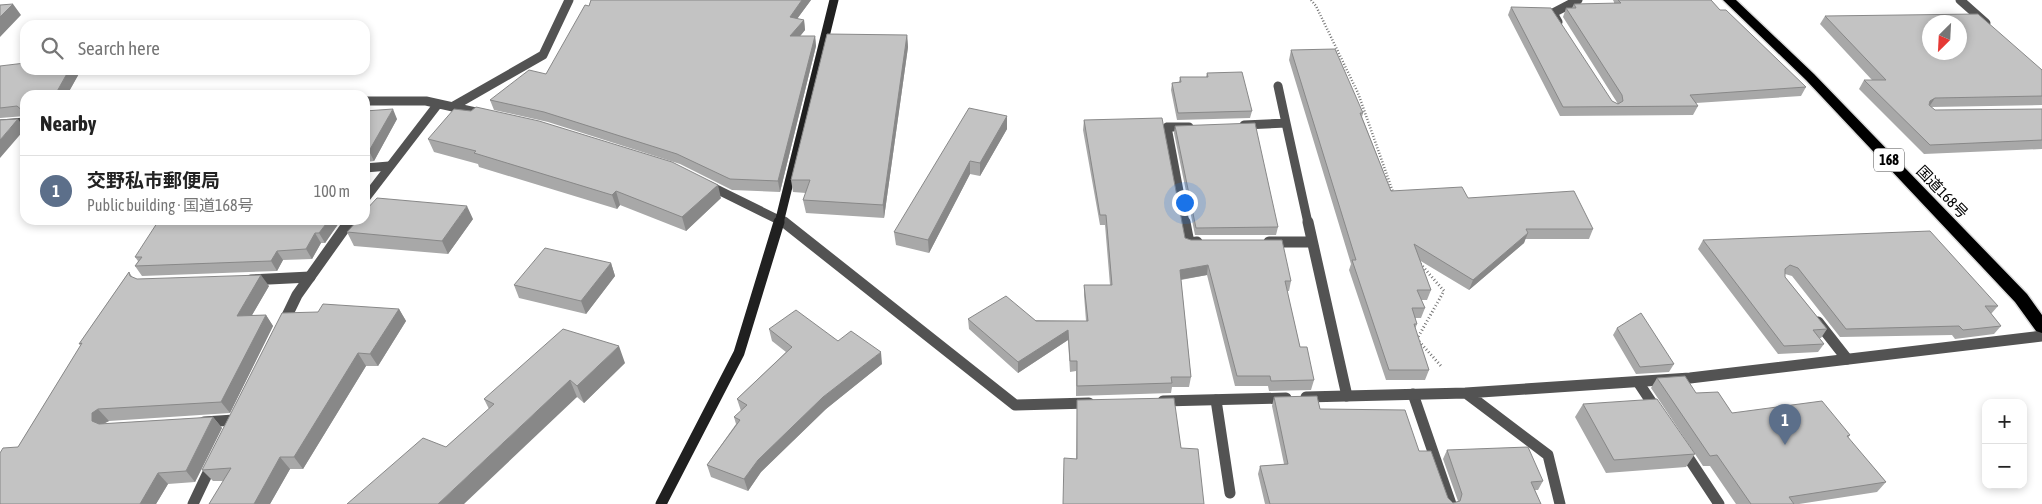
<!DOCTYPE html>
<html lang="en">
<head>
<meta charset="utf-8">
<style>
  :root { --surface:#fff; --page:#f2f2f2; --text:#222; --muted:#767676; --line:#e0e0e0; --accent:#2563eb }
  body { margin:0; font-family:"Asap Condensed","Noto Sans JP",sans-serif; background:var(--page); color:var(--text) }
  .controls { position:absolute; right:15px; bottom:15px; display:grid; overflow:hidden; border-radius:10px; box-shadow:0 2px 8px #0003 }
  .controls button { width:45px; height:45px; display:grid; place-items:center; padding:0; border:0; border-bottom:1px solid var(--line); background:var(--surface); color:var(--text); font:25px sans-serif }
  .compass { position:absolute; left:1922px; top:15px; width:45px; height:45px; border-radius:50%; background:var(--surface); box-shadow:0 2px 8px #0003; rotate:204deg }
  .you { position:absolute; left:1184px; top:202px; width:18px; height:18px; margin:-12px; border:4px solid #fff; border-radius:50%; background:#1a73e8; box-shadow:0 0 0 8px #1a73e833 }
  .badge { display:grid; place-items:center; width:32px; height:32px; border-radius:50%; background:var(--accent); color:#fff; font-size:16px; font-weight:700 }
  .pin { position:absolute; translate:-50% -41px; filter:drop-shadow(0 1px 2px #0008) }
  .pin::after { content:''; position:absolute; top:26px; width:18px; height:15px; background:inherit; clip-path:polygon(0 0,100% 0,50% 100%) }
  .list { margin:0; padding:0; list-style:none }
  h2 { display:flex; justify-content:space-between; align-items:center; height:65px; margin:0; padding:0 20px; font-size:21px }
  h2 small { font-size:16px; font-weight:400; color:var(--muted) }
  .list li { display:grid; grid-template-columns:32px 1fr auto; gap:15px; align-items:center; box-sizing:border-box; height:70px; padding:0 20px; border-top:1px solid var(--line) }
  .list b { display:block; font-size:19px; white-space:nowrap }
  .list p { margin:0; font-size:16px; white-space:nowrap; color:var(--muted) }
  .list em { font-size:16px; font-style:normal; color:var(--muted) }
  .icon { flex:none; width:28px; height:28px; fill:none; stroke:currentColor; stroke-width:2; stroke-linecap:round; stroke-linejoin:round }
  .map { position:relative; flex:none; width:2042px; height:504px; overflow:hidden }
  .search { position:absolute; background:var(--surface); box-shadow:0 2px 8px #0003; left:20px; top:20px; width:350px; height:55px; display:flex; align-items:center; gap:12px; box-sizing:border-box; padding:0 18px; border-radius:15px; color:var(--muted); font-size:19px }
  .panel { position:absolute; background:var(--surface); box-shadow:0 2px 8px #0003; left:20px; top:90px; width:350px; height:135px; border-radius:15px }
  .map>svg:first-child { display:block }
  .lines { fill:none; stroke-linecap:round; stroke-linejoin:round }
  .highway-casing { stroke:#dbdbdb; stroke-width:3 }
  .path-far1 { stroke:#757575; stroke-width:2.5; stroke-dasharray:1 2; stroke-linecap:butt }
  .path { stroke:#757575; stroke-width:3; stroke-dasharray:1 2.5; stroke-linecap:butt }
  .lane-far1 { stroke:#535353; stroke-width:9 }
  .lane { stroke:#535353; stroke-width:11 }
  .street-far1 { stroke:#535353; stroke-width:9 }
  .street { stroke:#535353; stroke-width:11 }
  .secondary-far1 { stroke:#202020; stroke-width:9 }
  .secondary { stroke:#202020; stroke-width:11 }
  .highway { fill:#000; fill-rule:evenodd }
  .wall { fill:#a8a8a8 }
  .shaded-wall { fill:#888 }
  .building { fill:#c3c3c3; stroke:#888; fill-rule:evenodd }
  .labels { text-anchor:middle; stroke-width:4.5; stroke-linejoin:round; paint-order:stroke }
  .shield { fill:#fff; stroke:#4c4c4c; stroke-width:1 }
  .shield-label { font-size:14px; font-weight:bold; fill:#000 }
  .street-label { font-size:15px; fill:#000; stroke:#fff }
</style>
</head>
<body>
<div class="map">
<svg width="2042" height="504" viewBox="0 0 2042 504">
  <rect width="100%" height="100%" fill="#fff"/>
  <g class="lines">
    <defs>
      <path id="highway" d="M 1723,0 L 1736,0 L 1814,74 L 2027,294 L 2042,315 L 2042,333 L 2036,331 L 2015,302 L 1806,80 Z"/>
    </defs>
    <use href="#highway" class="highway-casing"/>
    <path class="path-far1" d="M 1311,0 L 1316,6 L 1358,93 L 1394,195"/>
    <path class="path" d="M 1418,261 L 1444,291 L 1417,339 L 1441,366"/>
    <path class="lane-far1" d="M 1558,22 L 1553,13 L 1578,0
      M 1278,86 L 1286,123
      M 1244,125 L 1286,123 L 1308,223
      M 365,168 L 389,166
      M 1185,223 L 1167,127 L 1189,127"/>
    <path class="lane" d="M 1185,222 L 1189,243 L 1197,242
      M 1308,222 L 1347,396
      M 1269,242 L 1311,242
      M 251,280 L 310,277
      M 1818,322 L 1847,359
      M 1638,382 L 1656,409
      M 1413,394 L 1451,504
      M 1216,400 L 1230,493
      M 204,422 L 234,420
      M 1684,451 L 1719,504"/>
    <path class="street-far1" d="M 1960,0 L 1986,23
      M 365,101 L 426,101 L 480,113
      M 452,107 L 543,55 L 569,0
      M 0,124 L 25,122
      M 708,185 L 785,223
      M 365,199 L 438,104
      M 348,223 L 350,220"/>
    <path class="street" d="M 784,222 L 1015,405 L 1089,403
      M 283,324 L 297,295 L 349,222
      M 1466,393 L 1548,455 L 1560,504
      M 1306,397 L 1466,393 L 1690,378 L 2042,336
      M 1163,401 L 1286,398
      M 193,504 L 212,464"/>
    <path class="secondary-far1" d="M 779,223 L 834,0"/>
    <path class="secondary" d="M 661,504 L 739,353 L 779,222"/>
    <use href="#highway" class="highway"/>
  </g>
  <path class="wall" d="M 591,0 L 811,0 L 797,19 L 804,20 L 805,30 L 800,36 L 815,36 L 816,46 L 780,192 L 732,190 L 680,164 L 548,122 L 494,110 L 490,100 L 546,74 L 589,6 Z
    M 1613,0 L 1711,0 L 1720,10 L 1806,87 L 1801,96 L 1696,103 L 1698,106 L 1693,115 L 1560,116 L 1508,15 L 1511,7 L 1612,101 L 1618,104 L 1563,17 L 1566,8 L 1572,8 L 1574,4 L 1614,4 L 1614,2 Z
    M 1825,16 L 2042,70 L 2042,105 L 1931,107 L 1935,110 L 2042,109 L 2042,149 L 1924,154 L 1859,89 L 1864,80 L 1872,80 L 1820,24 Z
    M 907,35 L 908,47 L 884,218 L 806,213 L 803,200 L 806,193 L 793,192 L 791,180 Z
    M 1291,50 L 1363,113 L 1362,117 L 1391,191 L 1468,198 L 1593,229 L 1589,239 L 1525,239 L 1524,243 L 1469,290 L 1419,260 L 1431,290 L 1427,300 L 1421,300 L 1425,308 L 1421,318 L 1415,318 L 1417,324 L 1415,329 L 1429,370 L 1425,380 L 1386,380 L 1349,270 L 1351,264 L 1289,60 Z
    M 0,66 L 25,70 L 81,70 L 67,95 L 25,95 L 25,116 L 0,118 Z
    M 1207,73 L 1252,111 L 1250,118 L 1177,120 L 1171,90 L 1172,83 L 1179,82 L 1180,77 L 1206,77 Z
    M 365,111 L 397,119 L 374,161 L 365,162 Z
    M 1007,116 L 1007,129 L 980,176 L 970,174 L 929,253 L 896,245 L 894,232 Z
    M 1084,120 L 1185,238 L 1291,281 L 1289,291 L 1287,291 L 1300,347 L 1314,380 L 1311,390 L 1269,391 L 1268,386 L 1235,386 L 1207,275 L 1181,280 L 1191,377 L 1189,387 L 1172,387 L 1171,393 L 1076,396 L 1076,371 L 1070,372 L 1068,340 L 1018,373 L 969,329 L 968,319 L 1086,321 L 1084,295 L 1084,285 L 1110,285 L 1105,225 L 1100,225 L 1083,130 Z
    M 1175,126 L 1278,227 L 1276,235 L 1195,235 L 1174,133 Z
    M 428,139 L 721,198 L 686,231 L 620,205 L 617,209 L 479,167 L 478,164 L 434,152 Z
    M 473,219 L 448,254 L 354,246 L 347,232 Z
    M 341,220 L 325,243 L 321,243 L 312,259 L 283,260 L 277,271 L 142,276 L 135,266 L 138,261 L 135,257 Z
    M 1703,240 L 1998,306 L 1991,314 L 2001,326 L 1994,334 L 1955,339 L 1952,335 L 1840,337 L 1792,276 L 1785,274 L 1785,277 L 1827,329 L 1821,338 L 1819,338 L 1824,344 L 1818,352 L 1778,354 L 1698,249 Z
    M 611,263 L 615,276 L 586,314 L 519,298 L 514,285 Z
    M 129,272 L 133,278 L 137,279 L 269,286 L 252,315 L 266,315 L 273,326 L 230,413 L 109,421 L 103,424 L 213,417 L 222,428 L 195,482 L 168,484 L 156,504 L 0,504 L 18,447 L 81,345 L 79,344 Z
    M 399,309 L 406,321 L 378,366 L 366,366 L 303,469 L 290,469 L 270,504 L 209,504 L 224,481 L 213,481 L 202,470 Z
    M 1617,328 L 1674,364 L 1669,372 L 1636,374 L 1613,335 Z
    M 769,329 L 838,341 L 882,364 L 826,409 L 761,472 L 748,491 L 711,477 L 707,465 L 736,424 L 734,417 L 741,411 L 737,399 L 786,352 L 772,341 Z
    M 625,363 L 584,403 L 577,397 L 446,447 L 489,409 L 484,399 Z
    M 1657,378 L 1696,393 L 1732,413 L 1850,435 L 1848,438 L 1886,482 L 1877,492 L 1799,504 L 1736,504 L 1710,466 L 1703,466 L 1651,388 Z
    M 1274,397 L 1320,409 L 1419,451 L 1448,498 L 1453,503 L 1458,501 L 1443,459 L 1447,450 L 1543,481 L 1538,490 L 1535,490 L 1541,504 L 1265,504 L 1258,474 L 1260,466 L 1284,464 L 1272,406 Z
    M 1077,400 L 1181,448 L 1076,459 Z
    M 1583,404 L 1695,454 L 1686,467 L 1606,473 L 1575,417 Z"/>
  <path class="shaded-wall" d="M 802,0 L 811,0 L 791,27 L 790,17 Z
    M 13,4 L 21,15 L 0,37 L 0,17 Z
    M 804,20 L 805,30 L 792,46 L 790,36 Z
    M 907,35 L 908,47 L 884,218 L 883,205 Z
    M 815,36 L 816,46 L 780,192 L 778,181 Z
    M 69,70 L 81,70 L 67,95 L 55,95 Z
    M 1935,98 L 1929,107 L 1930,101 Z
    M 393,109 L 397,119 L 374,161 L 369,151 Z
    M 1007,116 L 1007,129 L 980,176 L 980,163 Z
    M 18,119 L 25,129 L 0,158 L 0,140 Z
    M 970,161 L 970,174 L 929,253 L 928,240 Z
    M 365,170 L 367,174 L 365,178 Z
    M 718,185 L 721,198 L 686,231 L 682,217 Z
    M 616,191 L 620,205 L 617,209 L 612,195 Z
    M 467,206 L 473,219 L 448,254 L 442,241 Z
    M 329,220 L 341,220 L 325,243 L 319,233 Z
    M 315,233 L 321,243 L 312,259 L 306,249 Z
    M 1528,233 L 1524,243 L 1469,290 L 1473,280 Z
    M 277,251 L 283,260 L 277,271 L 271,261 Z
    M 611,263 L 615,276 L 586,314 L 581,301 Z
    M 1208,265 L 1207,275 L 1178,280 L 1180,270 Z
    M 261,275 L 269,286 L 245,327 L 237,316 Z
    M 399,309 L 406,321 L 378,366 L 370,354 Z
    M 266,315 L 273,326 L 230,413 L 221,402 Z
    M 1068,330 L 1068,340 L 1018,373 L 1018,362 Z
    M 619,346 L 625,363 L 584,403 L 577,386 Z
    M 881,352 L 882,364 L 826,409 L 761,472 L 748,491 L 744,479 L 758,460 L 823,397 Z
    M 358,353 L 366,366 L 303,469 L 294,457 Z
    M 570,380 L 577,397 L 464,504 L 438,504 Z
    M 98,409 L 109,421 L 103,424 L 103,432 L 92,421 L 92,413 Z
    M 213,417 L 222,428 L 195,482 L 186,471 Z
    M 280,457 L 290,469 L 270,504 L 254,504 Z
    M 158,473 L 168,484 L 156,504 L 140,504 Z"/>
  <path class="building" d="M 591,0 L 802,0 L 790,17 L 804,20 L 790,36 L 815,36 L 778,181 L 730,179 L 677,154 L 544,112 L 490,100 L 529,70 L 546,74 L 585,5 L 589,6 Z
    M 1618,0 L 1711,0 L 1720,10 L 1726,10 L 1806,87 L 1690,95 L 1698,106 L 1563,107 L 1511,7 L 1551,8 L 1612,101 L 1618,104 L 1623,101 L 1622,95 L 1566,8 L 1576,8 L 1574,4 L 1621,3 Z
    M 13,4 L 0,17 L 0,5 Z
    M 1978,14 L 2042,70 L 2042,96 L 1935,98 L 1930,101 L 1929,105 L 1935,110 L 2042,109 L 2042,140 L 1930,145 L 1864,80 L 1886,80 L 1825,16 ZM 1930,22 L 1960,22 L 1960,52 L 1930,52 Z
    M 827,34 L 907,35 L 883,205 L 803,200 L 810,180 L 791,180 Z
    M 1335,49 L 1363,113 L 1360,113 L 1391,191 L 1462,187 L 1468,198 L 1574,191 L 1593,229 L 1526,229 L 1528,233 L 1473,280 L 1414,244 L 1431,290 L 1417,290 L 1425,308 L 1412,308 L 1417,324 L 1414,324 L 1429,370 L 1389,370 L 1352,260 L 1356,260 L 1291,50 Z
    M 25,63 L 25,70 L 69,70 L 55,95 L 25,95 L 25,111 L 24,112 L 17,106 L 0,108 L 0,66 Z
    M 1242,72 L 1252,111 L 1178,113 L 1172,83 L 1181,82 L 1180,77 L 1208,77 L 1207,73 Z
    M 476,107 L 539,121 L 672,162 L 718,185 L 682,217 L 616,191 L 612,195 L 474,153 L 476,151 L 428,139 L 454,109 L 471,111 Z
    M 969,108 L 1007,116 L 980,163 L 970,161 L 928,240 L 894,232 Z
    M 393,109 L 369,151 L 365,152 L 365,111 Z
    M 1162,118 L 1185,238 L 1191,240 L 1282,240 L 1291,281 L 1285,281 L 1300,347 L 1307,347 L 1314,380 L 1271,381 L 1270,376 L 1237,376 L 1208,265 L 1180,270 L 1191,377 L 1171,377 L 1172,383 L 1077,386 L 1077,361 L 1070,361 L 1068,330 L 1018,362 L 968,319 L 1006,296 L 1036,321 L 1088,321 L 1084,285 L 1112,285 L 1106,215 L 1100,215 L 1084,120 Z
    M 18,119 L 0,140 L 0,120 Z
    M 1255,123 L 1278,227 L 1196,228 L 1175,126 Z
    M 377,198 L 467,206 L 442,241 L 347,232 L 358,220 L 365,220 L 365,211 Z
    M 159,220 L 329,220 L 319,233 L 315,233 L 306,249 L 277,251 L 271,261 L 135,266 L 142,257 L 135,257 Z
    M 1930,231 L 1998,306 L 1985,306 L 2001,326 L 1963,330 L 1959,326 L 1846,329 L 1798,268 L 1790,265 L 1785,269 L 1785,277 L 1827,329 L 1813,330 L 1824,344 L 1784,346 L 1703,240 Z
    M 545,248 L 611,263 L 581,301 L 514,285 Z
    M 129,272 L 130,276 L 137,279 L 261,275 L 237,316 L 266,315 L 221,402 L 98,409 L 92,413 L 92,421 L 99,424 L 213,417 L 186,471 L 158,473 L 140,504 L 0,504 L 0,453 L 3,448 L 18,447 L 82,343 L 79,344 Z
    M 323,304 L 399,309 L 370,354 L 358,353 L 294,457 L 280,457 L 254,504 L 209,504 L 231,468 L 202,470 L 282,313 L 318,312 Z
    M 796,310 L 838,341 L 851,331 L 881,352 L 823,397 L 758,460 L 744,479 L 707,465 L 740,420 L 734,417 L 747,405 L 737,399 L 792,347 L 769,329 Z
    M 1641,313 L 1674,364 L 1640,367 L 1617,328 Z
    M 563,329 L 619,346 L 577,386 L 570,380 L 438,504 L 347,504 L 423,438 L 446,447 L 494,404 L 484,399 Z
    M 1685,376 L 1696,393 L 1718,392 L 1732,413 L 1822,401 L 1850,435 L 1847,436 L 1886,482 L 1789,497 L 1794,504 L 1751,504 L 1717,455 L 1710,456 L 1657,378 Z
    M 1317,396 L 1320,409 L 1405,410 L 1419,451 L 1431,451 L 1448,498 L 1453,503 L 1460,501 L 1462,494 L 1447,450 L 1528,447 L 1543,481 L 1531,482 L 1541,504 L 1270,504 L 1260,466 L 1288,464 L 1274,397 Z
    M 1174,398 L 1181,448 L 1198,449 L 1204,504 L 1063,504 L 1064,458 L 1077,459 L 1077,400 Z
    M 1657,399 L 1695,454 L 1614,460 L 1583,404 Z"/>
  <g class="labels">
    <rect class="shield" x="1874" y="148.5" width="30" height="23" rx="4"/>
    <g class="shield-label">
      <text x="1889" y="165">168</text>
    </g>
    <g class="street-label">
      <text transform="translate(1942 192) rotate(46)" y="5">国道168号</text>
    </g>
  </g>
</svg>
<div class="controls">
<button>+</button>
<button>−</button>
</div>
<svg class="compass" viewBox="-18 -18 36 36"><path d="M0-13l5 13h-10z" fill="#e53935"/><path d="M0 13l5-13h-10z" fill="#767676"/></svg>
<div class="you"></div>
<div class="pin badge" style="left:1785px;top:445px;background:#5c6f8a">1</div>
<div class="search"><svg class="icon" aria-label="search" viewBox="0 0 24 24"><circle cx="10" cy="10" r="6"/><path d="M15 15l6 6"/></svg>Search here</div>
<section class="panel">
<h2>Nearby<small></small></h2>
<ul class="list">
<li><span class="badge" style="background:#5c6f8a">1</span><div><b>交野私市郵便局</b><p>Public building · 国道168号</p></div><em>100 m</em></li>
</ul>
</section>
</div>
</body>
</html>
